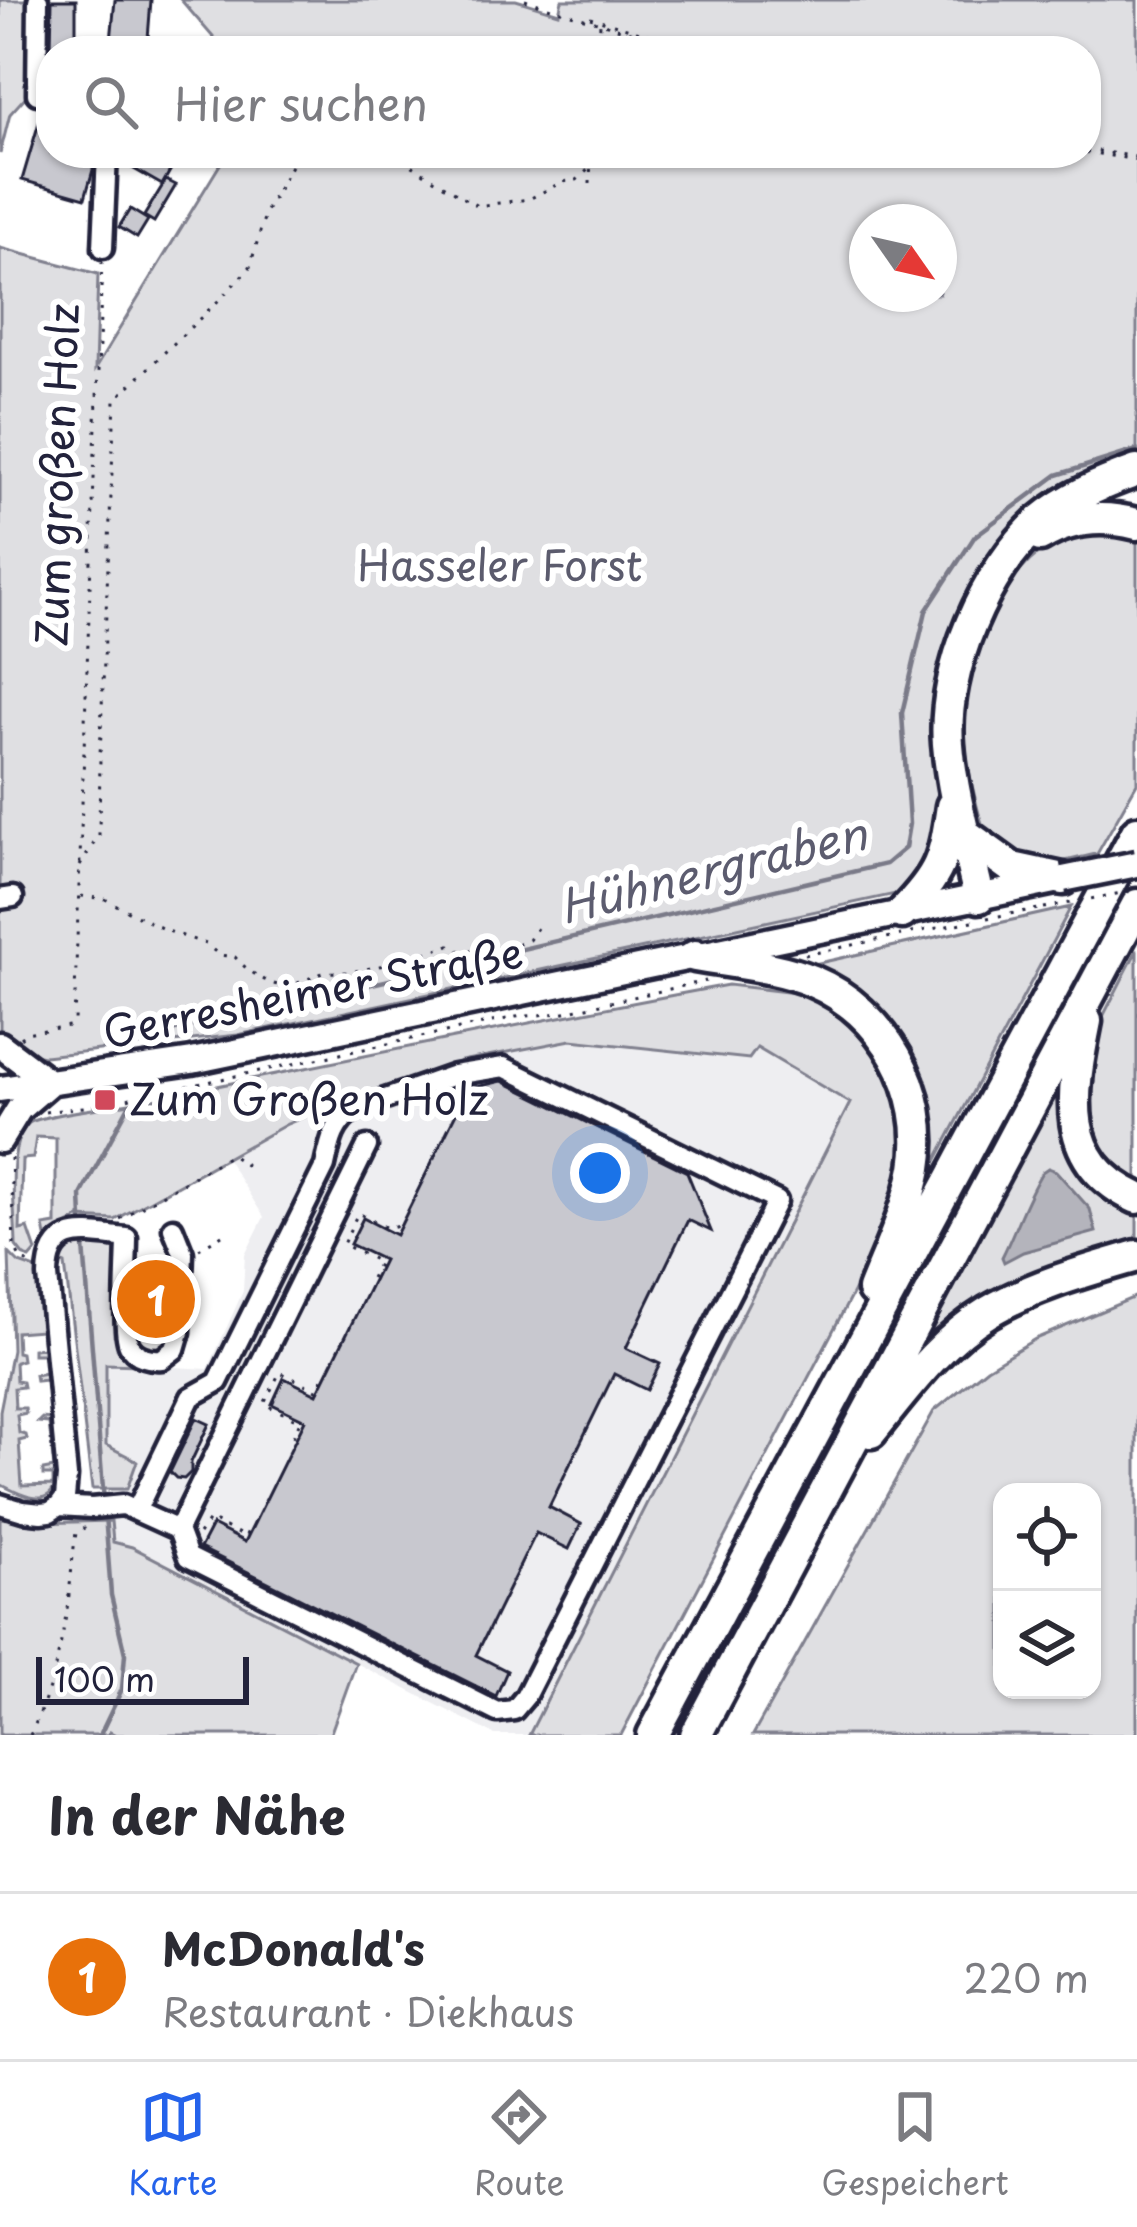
<!DOCTYPE html>
<html lang="de">
<head>
<meta charset="utf-8">
<style>
  :root { --surface:#fff; --page:#f2f2f3; --text:#2b2b33; --muted:#7c7c81; --line:#e1e1e2; --accent:#2563eb }
  body { margin:0; font-family:"Playpen Sans",sans-serif; background:var(--page); color:var(--text) }
  .controls { position:absolute; right:36px; bottom:36px; display:grid; overflow:hidden; border-radius:24px; box-shadow:0 3px 9px #0004 }
  .controls button { width:108px; height:108px; display:grid; place-items:center; padding:0; border:0; border-bottom:3px solid var(--line); background:var(--surface); color:var(--text); font:60px sans-serif }
  .compass { position:absolute; left:849px; top:204px; width:108px; height:108px; border-radius:50%; background:var(--surface); box-shadow:0 3px 9px #0004; rotate:124deg }
  .scale { position:absolute; left:36px; bottom:30px; width:213px; box-sizing:border-box; padding-left:12px; border:6px solid #22223b; border-top:0; font-size:33px; line-height:42px; white-space:nowrap; color:#22223b; -webkit-text-stroke:9px #fff; paint-order:stroke }
  .you { position:absolute; left:600px; top:1173px; width:42px; height:42px; margin:-30px; border:9px solid #fff; border-radius:50%; background:#1a73e8; box-shadow:0 0 0 18px #1a73e833 }
  .badge { display:grid; place-items:center; width:78px; height:78px; border-radius:50%; background:var(--accent); color:#fff; font-size:39px; font-weight:700 }
  .pin { position:absolute; translate:-50% -50%; border:6px solid #fff; box-shadow:0 3px 12px #0006 }
  .list { margin:0; padding:0; list-style:none }
  h2 { display:flex; justify-content:space-between; align-items:center; height:156px; margin:0; padding:0 48px; font-size:51px }
  h2 small { font-size:39px; font-weight:400; color:var(--muted) }
  .list li { display:grid; grid-template-columns:78px 1fr auto; gap:36px; align-items:center; box-sizing:border-box; height:168px; padding:0 48px; border-top:3px solid var(--line) }
  .list b { display:block; font-size:45px; white-space:nowrap }
  .list p { margin:0; font-size:39px; white-space:nowrap; color:var(--muted) }
  .list em { font-size:39px; font-style:normal; color:var(--muted) }
  .icon { flex:none; width:66px; height:66px; fill:none; stroke:currentColor; stroke-width:2; stroke-linecap:round; stroke-linejoin:round }
  .map { position:relative; flex:none; width:1137px; height:1735px; overflow:hidden }
  .search { position:absolute; background:var(--surface); box-shadow:0 3px 9px #0004; left:36px; right:36px; top:36px; height:132px; display:flex; align-items:center; gap:30px; box-sizing:border-box; padding:0 42px; border-radius:48px; color:var(--muted); font-size:45px }
  .sheet { height:324px; background:var(--surface) }
  nav { display:flex; justify-content:space-around; align-items:center; box-sizing:border-box; height:168px; border-top:3px solid var(--line); background:var(--surface); font-size:33px; color:var(--muted) }
  nav a { display:grid; justify-items:center; gap:6px }
  nav .on { color:var(--accent) }
  .map>svg:first-child { display:block }
  .built { fill:#eeeef1 }
  .green { fill:#dfdfe2; stroke:#80808e; stroke-width:3; fill-rule:evenodd }
  .water { fill:#b4b4bc; stroke:#7a7a88; stroke-width:3 }
  .lines { fill:none; stroke-linecap:round; stroke-linejoin:round }
  .stream { stroke:#7a7a88; stroke-width:4.5 }
  .building { fill:#c8c8cf; stroke:#22223b; stroke-width:3 }
  .minor-casing { stroke:#22223b; stroke-width:27 }
  .major-casing { stroke:#22223b; stroke-width:33 }
  .highway-casing { stroke:#22223b; stroke-width:39 }
  .path { stroke:#22223b; stroke-width:3; stroke-dasharray:3 9; stroke-linecap:butt }
  .minor { stroke:#fff; stroke-width:18 }
  .major { stroke:#fff; stroke-width:24 }
  .highway { stroke:#fff; stroke-width:30 }
  .major-bridge-casing { stroke:#22223b; stroke-width:33; stroke-linecap:butt }
  .path-bridge { stroke:#22223b; stroke-width:3; stroke-dasharray:3 9; stroke-linecap:butt }
  .major-bridge { stroke:#fff; stroke-width:24 }
  .poi-dot { fill:#d1495b; stroke:#fff; stroke-width:4.5 }
  .labels { text-anchor:middle; stroke-width:12; stroke-linejoin:round; paint-order:stroke }
  .street-label { font-size:42px; fill:#22223b; stroke:#fff }
  .park-label { font-size:42px; fill:#5b5b6d; stroke:#fff }
  .poi-label { font-size:42px; fill:#22223b; stroke:#fff; text-anchor:start }
  .water-label { font-size:45px; font-style:italic; fill:#5c5c6f; stroke:#fff }
</style>
</head>
<body>
<div class="map">
<svg width="1137" height="1735" viewBox="0 0 1137 1735">
  <rect width="100%" height="100%" fill="#fff"/>
  <filter id="ink" filterUnits="userSpaceOnUse"><feTurbulence type="fractalNoise" baseFrequency=".00833" numOctaves="2"/><feDisplacementMap in="SourceGraphic" scale="24" xChannelSelector="R" yChannelSelector="G"/><feConvolveMatrix kernelMatrix="1 2 1 2 8 2 1 2 1" color-interpolation-filters="sRGB"/></filter>
  <g filter="url(#ink)">
    <path class="built" d="M 571,1040 L 748,1059 L 757,1047 L 850,1103 L 529,1735 L 495,1735 L 132,1547 L 112,1541 L 110,1489 L 127,1488 L 106,1446 L 106,1363 L 208,1369 L 243,1291 L 245,1255 L 264,1217 L 225,1156 L 334,1104 L 461,1061 Z"/>
    <path class="green" d="M 0,0 L 32,0 L 29,93 L 10,114 L 0,154 Z
      M 181,0 L 516,0 L 559,13 L 562,0 L 1137,0 L 1137,464 L 990,560 L 961,607 L 944,649 L 934,703 L 940,849 L 905,892 L 238,1035 L 44,1056 L 28,1053 L 0,1035 L 0,248 L 98,274 L 95,369 L 227,153 L 1086,153 L 1086,51 L 225,51 ZM 867,222 L 939,222 L 939,294 L 867,294 Z
      M 1102,531 L 1137,539 L 1137,783 L 1097,854 C 1078,857 1052,867 1033,863 C 1024,860 992,840 987,833 C 980,823 978,809 975,798 C 969,774 964,749 965,724 C 966,663 992,590 1041,551 C 1059,536 1079,534 1102,531 Z
      M 1071,907 L 912,1206 L 923,1103 L 801,967 Z
      M 1137,950 L 1137,1188 L 1109,1169 L 1085,1128 L 1090,1042 Z
      M 728,985 L 821,996 L 857,1022 L 898,1083 L 907,1170 L 890,1222 L 621,1735 L 529,1735 L 850,1103 L 757,1048 L 749,1059 L 571,1040 L 461,1061 L 334,1104 L 287,1124 L 115,1220 L 79,1218 L 46,1236 L 44,1226 L 56,1224 L 56,1138 L 36,1137 L 33,1158 L 22,1159 L 20,1230 L 28,1228 L 36,1251 L 30,1258 L 24,1256 L 16,1246 C 16,1215 4,1144 29,1123 C 39,1115 134,1103 154,1099 C 345,1060 536,1020 728,985 Z
      M 1058,1091 L 1065,1093 L 1067,1116 L 1137,1205 L 1137,1250 L 925,1355 L 919,1351 Z
      M 76,1245 L 115,1246 L 114,1335 L 139,1365 L 106,1364 L 106,1445 L 137,1461 L 127,1489 L 92,1489 L 65,1264 L 59,1261 L 63,1254 Z
      M 9,1253 L 19,1263 L 36,1269 L 50,1392 L 46,1380 L 36,1381 L 35,1375 L 46,1373 L 44,1354 L 33,1354 L 33,1349 L 43,1348 L 41,1330 L 16,1332 L 17,1352 L 21,1353 L 22,1360 L 15,1362 L 16,1381 L 22,1382 L 23,1387 L 14,1388 L 15,1408 L 25,1408 L 26,1413 L 17,1415 L 19,1433 L 26,1435 L 27,1439 L 19,1441 L 22,1486 L 53,1485 L 53,1475 L 43,1475 L 43,1470 L 54,1468 L 49,1423 L 38,1422 L 42,1418 L 52,1419 L 56,1461 L 60,1461 C 57,1509 36,1503 0,1484 L 0,1411 L 12,1350 Z
      M 1137,1296 L 1137,1735 L 753,1735 L 934,1411 L 987,1368 L 1035,1339 ZM 1002,1492 L 1092,1492 L 1092,1690 L 1002,1690 Z
      M 0,1518 L 38,1523 L 111,1521 L 113,1542 L 132,1547 L 356,1663 L 330,1735 L 116,1735 L 110,1732 L 108,1735 L 0,1735 Z"/>
    <path class="water" d="M 1048,1168 L 1056,1171 L 1090,1209 L 1096,1232 L 1023,1252 L 1004,1262 L 1002,1257 C 1016,1229 1025,1200 1042,1172 Z"/>
    <g class="lines">
      <path class="stream" d="M 171,1031 L 886,864 L 905,848 L 909,824 L 902,713 L 926,611 L 975,536 L 1057,475 L 1137,450
        M 82,1220 L 81,1195 L 129,1105
        M 84,1246 L 104,1502
        M 100,1735 L 122,1689 L 125,1654 L 111,1595 L 105,1514"/>
    </g>
    <path class="building" d="M 52,0 L 76,0 L 76,51 L 51,51 Z
      M 115,0 L 151,0 L 147,51 L 110,51 Z
      M 40,119 L 51,122 L 51,153 L 93,153 L 93,170 L 85,198 L 22,180 Z
      M 126,153 L 173,153 L 164,168 L 170,171 L 162,185 L 120,161 Z
      M 166,180 L 176,185 L 154,222 L 144,216 Z
      M 130,209 L 148,220 L 137,238 L 119,227 Z
      M 502,1081 L 687,1172 L 711,1231 L 688,1220 L 626,1348 L 660,1364 L 647,1390 L 614,1374 L 549,1507 L 581,1524 L 569,1549 L 536,1533 L 476,1655 L 507,1671 L 496,1696 L 200,1548 L 212,1525 L 245,1542 L 305,1420 L 272,1404 L 284,1378 L 317,1394 L 383,1260 L 350,1244 L 363,1218 L 396,1235 L 459,1107 L 437,1096 Z
      M 140,1265 L 169,1266 L 166,1333 L 140,1332 Z
      M 196,1418 L 209,1424 L 191,1462 L 191,1472 L 184,1479 L 176,1478 L 170,1472 Z"/>
    <g class="lines">
      <defs>
        <path id="minor" d="M 38,0 L 37,94 L 51,96
          M 103,248 L 107,153
          M 0,899 L 13,897
          M 0,1504 L 23,1511 L 41,1513 L 50,1512 L 59,1506 L 92,1508 L 123,1505 L 178,1530 L 188,1557 L 497,1712 L 514,1710 L 525,1697 L 777,1201 L 504,1067 L 454,1075 L 354,1110 C 333,1124 330,1142 325,1166 L 218,1382 L 191,1397 L 137,1509
          M 59,1506 L 65,1498 L 67,1476 L 48,1276 C 49,1222 88,1234 127,1238 C 127,1259 122,1330 129,1345 C 135,1357 150,1360 162,1359 L 175,1349 L 180,1332 L 183,1253 L 173,1228
          M 178,1530 L 367,1146"/>
        <path id="major" d="M 0,1045 L 49,1082
          M 0,1089 L 192,1061 L 1055,881
          M 0,1140 L 19,1109 L 48,1084"/>
        <path id="highway" d="M 1040,536 C 1071,517 1103,515 1137,524
          M 965,834 L 1012,868 L 1063,879
          M 979,897 C 968,847 952,795 948,744 C 942,670 985,571 1040,521 C 1068,497 1103,483 1137,471
          M 902,913 C 941,873 944,860 952,806
          M 695,956 C 733,963 775,966 812,981 C 884,1011 929,1091 916,1168 C 908,1211 889,1250 873,1290
          M 1086,1021 C 1072,1092 1057,1161 1137,1198
          M 871,1432 C 906,1389 940,1341 988,1312 C 1034,1285 1086,1271 1137,1256
          M 653,1735 L 1137,832
          M 696,1735 L 1137,905"/>
      </defs>
      <use href="#minor" class="minor-casing"/>
      <use href="#major" class="major-casing"/>
      <use href="#highway" class="highway-casing"/>
      <path class="path" d="M 525,0 L 692,51
        M 590,17 L 703,51
        M 598,51 L 600,24
        M 1086,149 L 1137,157
        M 1086,152 L 1137,160
        M 392,153 L 477,206 L 529,199 L 562,182 L 577,180 L 590,168
        M 590,184 L 591,153
        M 80,866 L 99,835 L 100,755 L 115,400 L 218,301 L 250,267 L 266,211 L 298,153
        M 81,896 L 105,899 L 165,930 L 206,944 L 219,955 L 235,957 C 245,969 260,979 274,984 C 292,990 304,979 320,974 C 329,971 339,973 348,972 C 383,967 417,956 450,945 L 462,952 L 519,944 L 529,940 L 537,928
        M 987,918 L 1044,908
        M 911,933 L 978,920
        M 805,955 L 901,935
        M 20,1038 L 26,1033 L 69,1026 L 74,1021 L 102,262
        M 45,1112 L 98,1105 L 516,1017 L 560,1013 L 706,981
        M 11,1158 L 14,1247 L 22,1261 L 33,1263
        M 120,1219 L 231,1155 L 245,1164 L 243,1169
        M 199,1249 L 227,1232
        M 371,1278 L 379,1262 L 343,1244 L 358,1213 L 387,1228 L 398,1225
        M 293,1437 L 300,1421 L 264,1404 L 280,1372 L 317,1390 L 324,1375
        M 199,1534 L 210,1519 L 245,1537 L 249,1529
        M 30,1735 C 50,1695 60,1652 67,1609 C 71,1584 72,1558 76,1533 L 91,1524"/>
      <use href="#minor" class="minor"/>
      <use href="#major" class="major"/>
      <use href="#highway" class="highway"/>
      <defs>
        <path id="major-bridge" d="M 1063,879 L 1137,864"/>
      </defs>
      <use href="#major-bridge" class="major-bridge-casing"/>
      <path class="path-bridge" d="M 1044,908 L 1137,890"/>
      <use href="#major-bridge" class="major-bridge"/>
    </g>
  </g>
  <rect class="poi-dot" x="93" y="1088" width="24" height="24" rx="6"/>
  <g class="labels">
    <g class="street-label">
      <text transform="translate(58 475) rotate(-88)" y="15">Zum großen Holz</text>
      <text transform="translate(313 993) rotate(-11)" y="15">Gerresheimer Straße</text>
    </g>
    <g class="park-label">
      <text x="500" y="581">Hasseler Forst</text>
    </g>
    <g class="poi-label">
      <text x="129" y="1115">Zum Großen Holz</text>
    </g>
    <g class="water-label">
      <text transform="translate(713 871) rotate(-14)" y="16">Hühnergraben</text>
    </g>
  </g>
</svg>
<div class="controls">
<button><svg class="icon" aria-label="locate" viewBox="0 0 24 24"><circle cx="12" cy="12" r="6"/><path d="M12 2v4M12 18v4M2 12h4M18 12h4"/></svg></button>
<button><svg class="icon" aria-label="layers" viewBox="0 0 24 24"><path d="M12 4l9 5-9 5-9-5zM3 14l9 5 9-5"/></svg></button>
</div>
<svg class="compass" viewBox="-18 -18 36 36"><path d="M0-13l5 13h-10z" fill="#e53935"/><path d="M0 13l5-13h-10z" fill="#7c7c81"/></svg>
<div class="scale">100 m</div>
<div class="you"></div>
<div class="pin badge" style="left:156px;top:1299px;background:#e8710a">1</div>
<div class="search"><svg class="icon" aria-label="search" viewBox="0 0 24 24"><circle cx="10" cy="10" r="6"/><path d="M15 15l6 6"/></svg>Hier suchen</div>
</div>
<section class="sheet">
<h2>In der Nähe<small></small></h2>
<ul class="list">
<li><span class="badge" style="background:#e8710a">1</span><div><b>McDonald's</b><p>Restaurant · Diekhaus</p></div><em>220 m</em></li>
</ul>
</section>
<nav>
<a class="on"><svg class="icon" aria-label="map" viewBox="0 0 24 24"><path d="M3 6l6-2 6 2 6-2v14l-6 2-6-2-6 2zM9 4v14M15 6v14"/></svg>Karte</a>
<a><svg class="icon" aria-label="directions" viewBox="0 0 24 24"><path d="M12 3l9 9-9 9-9-9zM9 14v-3h6M13 9l2 2-2 2"/></svg>Route</a>
<a><svg class="icon" aria-label="saved" viewBox="0 0 24 24"><path d="M7 4h10v16l-5-4-5 4z"/></svg>Gespeichert</a>
</nav>
</body>
</html>
